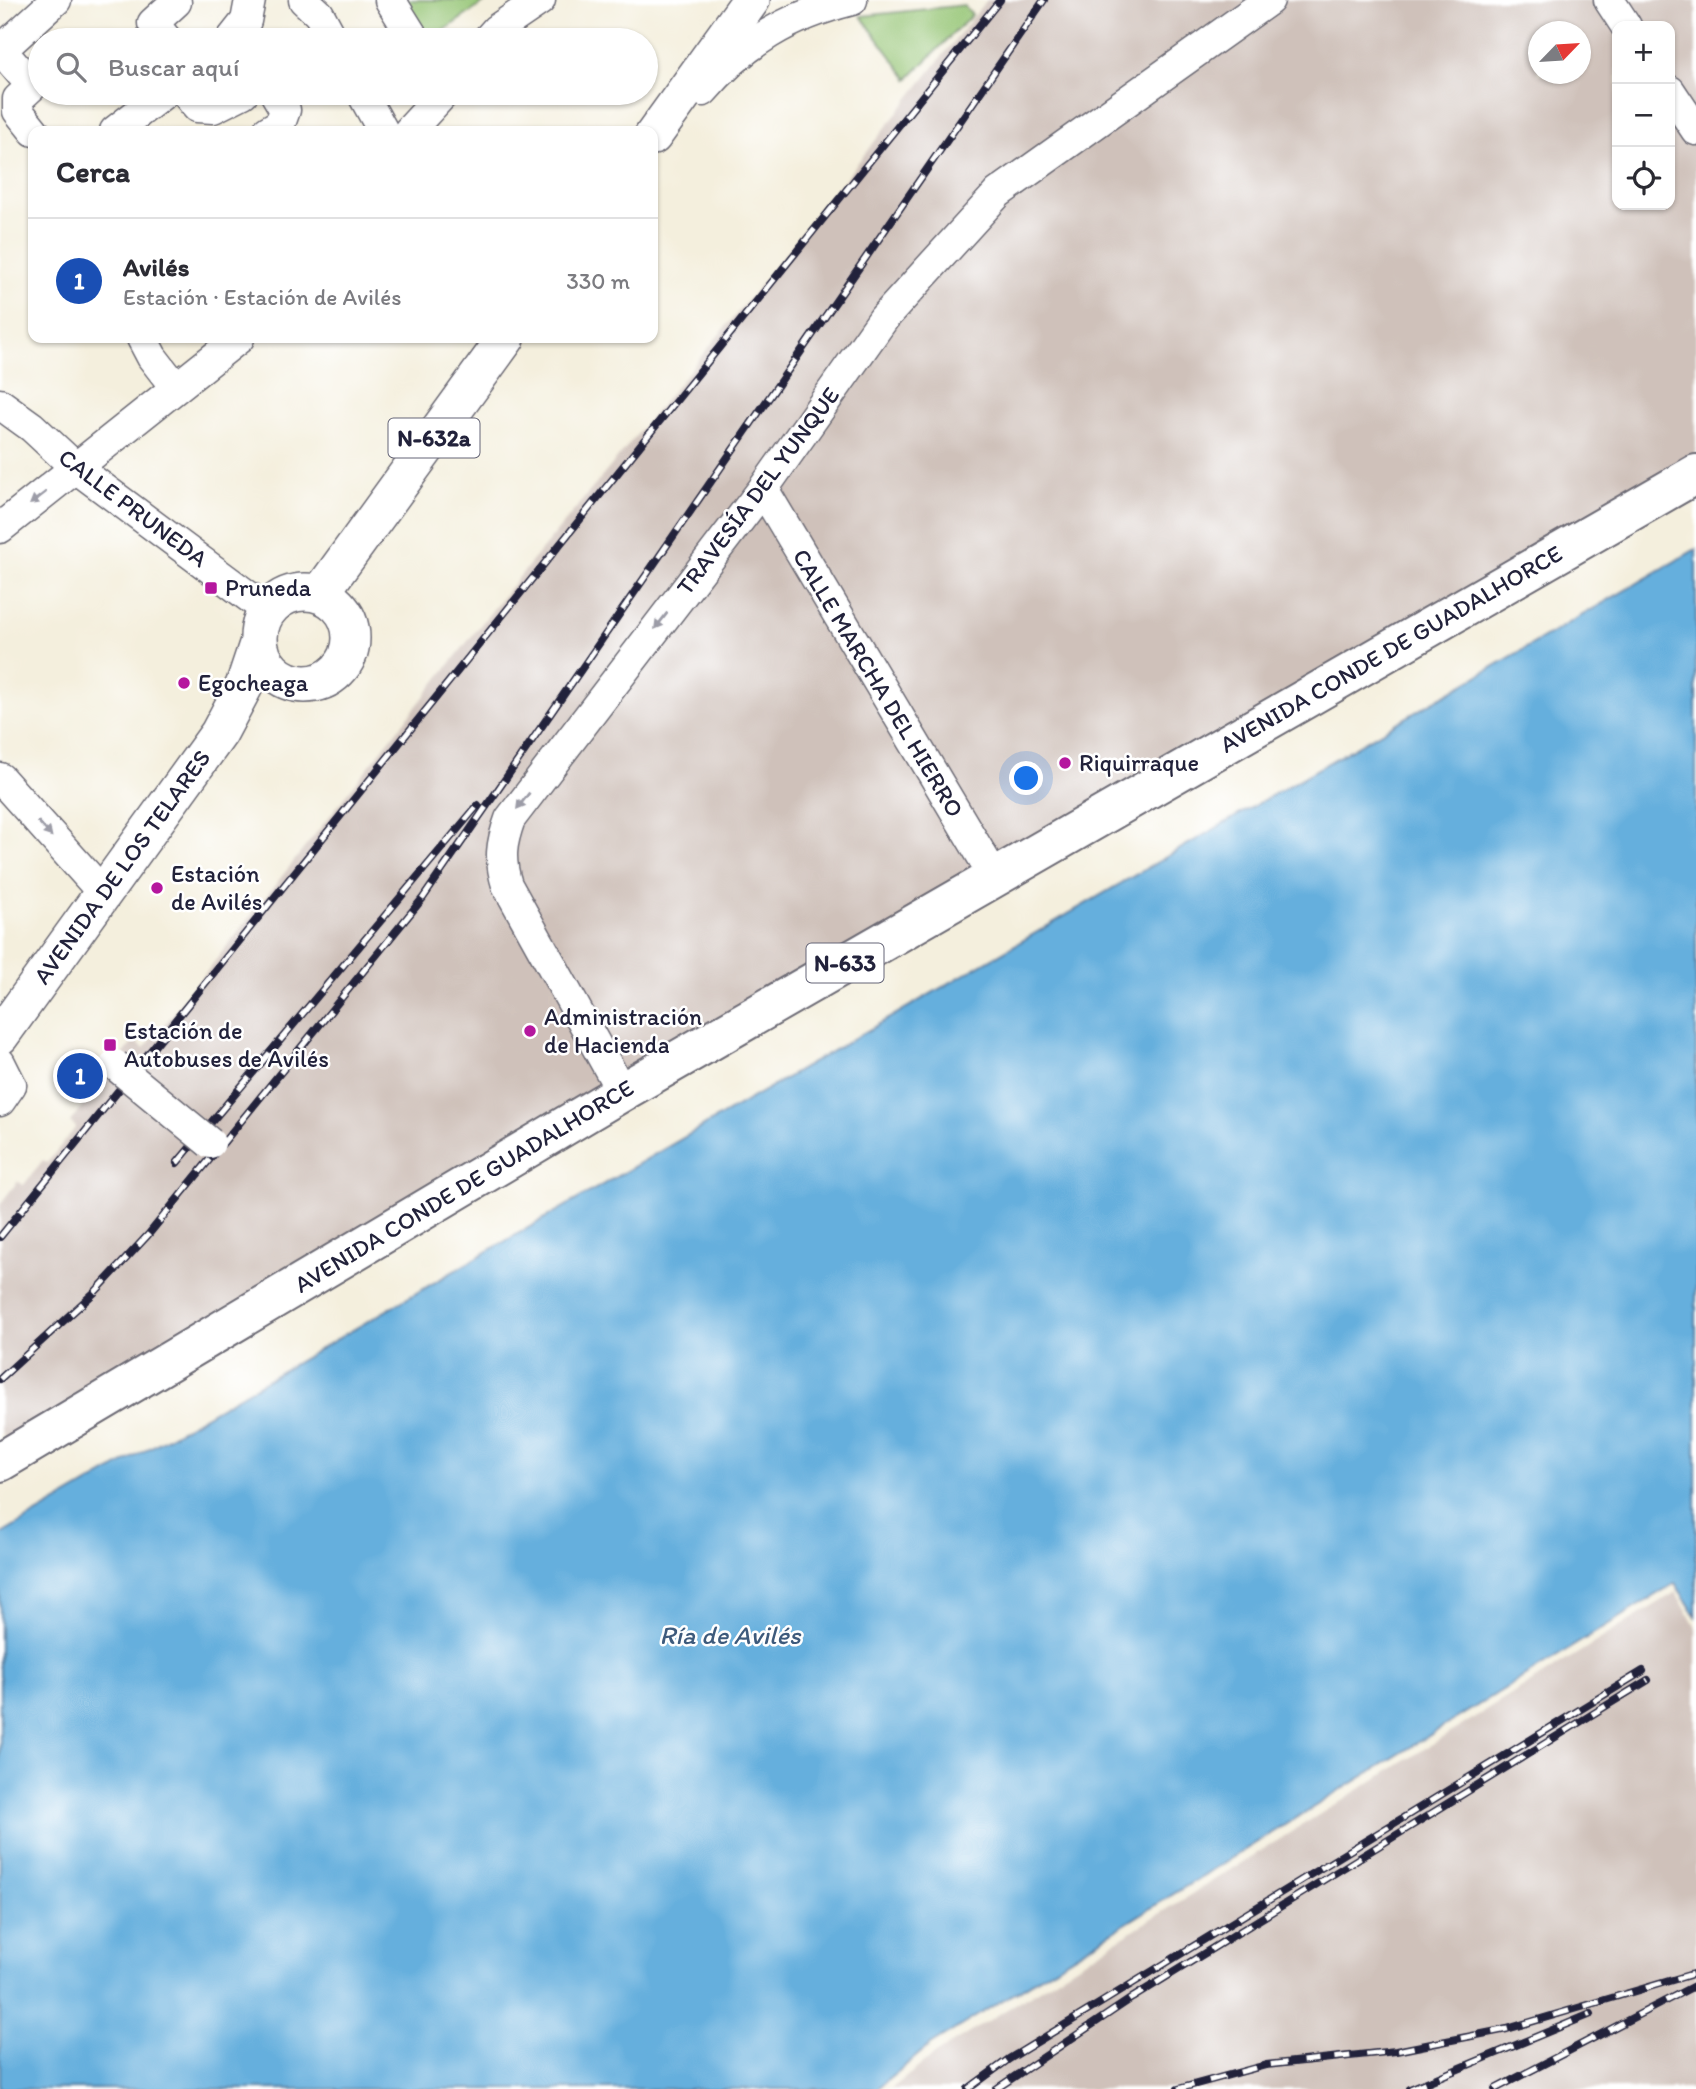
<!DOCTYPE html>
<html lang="es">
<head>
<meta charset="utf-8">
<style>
  :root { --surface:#fff; --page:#f2f2f3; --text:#2b2b33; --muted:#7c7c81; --line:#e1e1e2; --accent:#2563eb }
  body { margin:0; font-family:Itim,sans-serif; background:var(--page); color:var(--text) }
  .controls { position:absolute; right:21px; top:21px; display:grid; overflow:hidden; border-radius:14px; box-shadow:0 2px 5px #0004 }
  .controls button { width:63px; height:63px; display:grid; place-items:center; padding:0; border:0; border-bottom:2px solid var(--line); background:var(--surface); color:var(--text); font:35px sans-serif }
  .compass { position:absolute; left:1528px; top:21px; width:63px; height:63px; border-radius:50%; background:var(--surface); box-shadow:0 2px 5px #0004; rotate:65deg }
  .you { position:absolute; left:1027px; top:779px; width:24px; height:24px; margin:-18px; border:5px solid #fff; border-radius:50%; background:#1a73e8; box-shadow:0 0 0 10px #1a73e833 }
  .badge { display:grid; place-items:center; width:46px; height:46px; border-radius:50%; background:var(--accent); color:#fff; font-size:23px; font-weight:700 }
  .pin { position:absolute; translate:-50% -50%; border:4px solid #fff; box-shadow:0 2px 7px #0006 }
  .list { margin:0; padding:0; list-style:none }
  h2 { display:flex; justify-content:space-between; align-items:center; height:91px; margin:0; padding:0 28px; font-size:30px }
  h2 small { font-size:23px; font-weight:400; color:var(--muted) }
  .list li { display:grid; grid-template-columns:46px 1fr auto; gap:21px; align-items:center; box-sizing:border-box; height:126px; padding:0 28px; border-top:2px solid var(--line) }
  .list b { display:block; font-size:26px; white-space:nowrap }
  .list p { margin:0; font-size:23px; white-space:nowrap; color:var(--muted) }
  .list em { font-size:23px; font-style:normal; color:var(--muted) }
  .icon { flex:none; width:38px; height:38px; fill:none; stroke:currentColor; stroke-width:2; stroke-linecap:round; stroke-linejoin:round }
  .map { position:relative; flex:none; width:1696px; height:2089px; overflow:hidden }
  .search { position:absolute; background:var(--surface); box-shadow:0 2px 5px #0004; left:28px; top:28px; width:630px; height:77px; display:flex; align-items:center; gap:18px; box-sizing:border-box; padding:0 24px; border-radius:38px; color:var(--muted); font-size:26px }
  .panel { position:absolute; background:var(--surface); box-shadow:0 2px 5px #0004; left:28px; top:126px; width:630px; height:217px; border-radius:14px }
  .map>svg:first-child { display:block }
  .industrial { fill:#cfc1ba; fill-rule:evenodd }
  .green { fill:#95c574; stroke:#5c7458; stroke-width:2 }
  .water { fill:#65afdd; stroke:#44688c; stroke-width:2 }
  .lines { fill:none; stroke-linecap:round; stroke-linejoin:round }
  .minor-casing { stroke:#6c6a74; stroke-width:33 }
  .major-casing { stroke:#6c6a74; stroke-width:40 }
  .highway-casing { stroke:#6c6a74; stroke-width:42 }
  .minor { stroke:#fff; stroke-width:30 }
  .major { stroke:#fff; stroke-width:37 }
  .highway { stroke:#fff; stroke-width:38 }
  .rail-casing { stroke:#22223b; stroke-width:8 }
  .rail { stroke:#fff; stroke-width:5; stroke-dasharray:16; stroke-linecap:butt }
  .minor-bridge-casing { stroke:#6c6a74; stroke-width:33; stroke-linecap:butt }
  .minor-bridge { stroke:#fff; stroke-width:30 }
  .oneway { fill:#9c9ca7 }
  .poi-dot { fill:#b5179e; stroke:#fff; stroke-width:2.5 }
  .labels { text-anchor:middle; stroke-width:5; stroke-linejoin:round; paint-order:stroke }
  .shield { fill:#fff; stroke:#646476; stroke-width:2 }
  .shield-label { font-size:23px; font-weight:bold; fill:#22223b }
  .street-label { font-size:24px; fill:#22223b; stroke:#fff }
  .poi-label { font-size:24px; fill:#22223b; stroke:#fff; text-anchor:start }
  .water-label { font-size:26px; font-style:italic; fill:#3d5a7c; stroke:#fff }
</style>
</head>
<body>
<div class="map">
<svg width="1696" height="2089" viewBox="0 0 1696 2089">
  <rect width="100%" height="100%" fill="#fff"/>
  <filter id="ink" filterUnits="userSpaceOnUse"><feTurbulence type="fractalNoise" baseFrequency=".0143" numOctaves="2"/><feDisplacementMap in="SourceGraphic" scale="14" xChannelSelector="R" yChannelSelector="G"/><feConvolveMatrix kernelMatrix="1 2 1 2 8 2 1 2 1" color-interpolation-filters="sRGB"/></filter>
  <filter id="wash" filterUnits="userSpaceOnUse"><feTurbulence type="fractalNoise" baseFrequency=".00686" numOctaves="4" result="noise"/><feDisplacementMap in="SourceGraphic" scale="28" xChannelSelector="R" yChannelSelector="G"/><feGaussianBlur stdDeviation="1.57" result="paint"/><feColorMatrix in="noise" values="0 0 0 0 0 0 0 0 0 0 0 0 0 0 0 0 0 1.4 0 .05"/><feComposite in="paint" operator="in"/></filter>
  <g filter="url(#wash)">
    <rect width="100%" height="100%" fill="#f4efdd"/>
    <path class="industrial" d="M 987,0 L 1696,0 L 1696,484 L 18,1463 L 0,1430 L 0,1204 L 18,1181 L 23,1186 L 43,1160 L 47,1163 L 76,1127 L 70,1122 L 134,1041 L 144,1048 L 170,1018 L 506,593 L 771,272 ZM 1617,26 L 1670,26 L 1670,205 L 1617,205 ZM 1538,32 L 1580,32 L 1580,74 L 1538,74 Z
      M 1676,1592 L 1696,1628 L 1696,2089 L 891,2089 L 935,2054 Z"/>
    <path class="green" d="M 398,0 L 488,0 L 430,40 L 425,40 Z
      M 964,5 L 972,15 L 908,79 L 861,16 Z"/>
    <path class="water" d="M 1696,549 L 1696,1616 L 1675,1583 L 930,2045 L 877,2089 L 0,2089 L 0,1535 Z"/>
  </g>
  <g filter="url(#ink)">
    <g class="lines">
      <defs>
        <path id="minor" d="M 304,0 L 319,14 L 333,40
          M 390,0 L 415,40
          M 1609,0 L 1626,26
          M 167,40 L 153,23 L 176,2 L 174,0
          M 231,40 L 246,21 L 250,0
          M 487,40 L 496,30 L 540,0
          M 1,50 L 32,86 L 18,99 L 18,111 L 34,131
          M 0,51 L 56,0
          M 703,91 C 745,42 789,16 852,0
          M 1670,91 L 1696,130
          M 186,93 L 197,107 L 213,108 L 243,93
          M 362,93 L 383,131
          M 115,131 L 164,93
          M 268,131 L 280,124 L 285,110 L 275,93
          M 409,131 L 444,93
          M 142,338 L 152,357 L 176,388
          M 0,404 L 32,427 L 76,468 L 268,611
          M 763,489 L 994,876
          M 0,528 L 239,338
          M 0,778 L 103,893
          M 0,1063 L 11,1085 L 0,1101
          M 622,1092 L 507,885 C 499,859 501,844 510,819 L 763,489 L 884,318 L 998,193 L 1269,0"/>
        <path id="major" d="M 653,136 L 751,0
          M259 638a46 46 0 1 1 92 0a46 46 0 1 1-92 0Z
          M 320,594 L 506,338
          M 0,1036 L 219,733 L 244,686 L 259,641"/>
        <path id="highway" d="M 0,1462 L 622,1092 L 1696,474"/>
      </defs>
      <use href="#minor" class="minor-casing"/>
      <use href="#major" class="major-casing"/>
      <use href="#highway" class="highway-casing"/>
      <use href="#minor" class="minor"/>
      <use href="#major" class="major"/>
      <use href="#highway" class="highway"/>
      <defs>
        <path id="rail" d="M 177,1163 L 478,805
          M 0,1237 L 1000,0
          M 0,1379 L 96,1291 L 148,1235 L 423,898 L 1044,0
          M 968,2089 L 1009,2059 L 1643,1671
          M 996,2089 L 1132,1998 L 1648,1680
          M 1178,2089 L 1266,2065 L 1396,2051 L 1507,2029 L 1696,1973
          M 1410,2089 L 1591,2014
          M 1495,2089 L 1696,1985"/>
      </defs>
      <use href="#rail" class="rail-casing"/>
      <use href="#rail" class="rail"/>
      <defs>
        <path id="minor-bridge" d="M 115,1065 L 210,1143"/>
      </defs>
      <use href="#minor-bridge" class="minor-bridge-casing"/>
      <use href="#minor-bridge" class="minor-bridge"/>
    </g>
    <defs><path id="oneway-solid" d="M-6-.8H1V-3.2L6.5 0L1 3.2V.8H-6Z" transform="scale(1.75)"/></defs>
    <g class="oneway">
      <use href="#oneway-solid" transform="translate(38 498) rotate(142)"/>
      <use href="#oneway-solid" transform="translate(661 621) rotate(128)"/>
      <use href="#oneway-solid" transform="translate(523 801) rotate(128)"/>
      <use href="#oneway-solid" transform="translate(45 829) rotate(48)"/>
    </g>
  </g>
  <g class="poi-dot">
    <rect x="204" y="581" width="14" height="14" rx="3.5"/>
    <circle cx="184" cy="683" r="7"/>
    <circle cx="1065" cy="763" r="7"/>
    <circle cx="157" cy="888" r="7"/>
    <circle cx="530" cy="1031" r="7"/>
    <rect x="103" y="1038" width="14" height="14" rx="3.5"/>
  </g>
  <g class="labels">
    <g class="shield">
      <rect x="388.5" y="418.5" width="91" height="39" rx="5"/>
      <rect x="806.5" y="943.5" width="77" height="39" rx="5"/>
    </g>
    <g class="shield-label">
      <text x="434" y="446">N-632a</text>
      <text x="845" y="971">N-633</text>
    </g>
    <g class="street-label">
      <text transform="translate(758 491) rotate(-53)" y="8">TRAVESÍA DEL YUNQUE</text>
      <text transform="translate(133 508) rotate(37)" y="8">CALLE PRUNEDA</text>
      <text transform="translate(1391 649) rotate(-30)" y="8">AVENIDA CONDE DE GUADALHORCE</text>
      <text transform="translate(878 683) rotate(59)" y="8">CALLE MARCHA DEL HIERRO</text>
      <text transform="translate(122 867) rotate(-54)" y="8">AVENIDA DE LOS TELARES</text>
      <text transform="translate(464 1186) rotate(-31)" y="8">AVENIDA CONDE DE GUADALHORCE</text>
    </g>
    <g class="poi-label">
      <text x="225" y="596">Pruneda</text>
      <text x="198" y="691">Egocheaga</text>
      <text x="1079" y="771">Riquirraque</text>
      <text x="171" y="882">Estación<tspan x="171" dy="28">de Avilés</tspan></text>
      <text x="544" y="1025">Administración<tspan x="544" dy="28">de Hacienda</tspan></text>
      <text x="124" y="1039">Estación de<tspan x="124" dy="28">Autobuses de Avilés</tspan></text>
    </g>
    <g class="water-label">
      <text x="730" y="1644">Ría de Avilés</text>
    </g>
  </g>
</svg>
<div class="controls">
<button>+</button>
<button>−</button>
<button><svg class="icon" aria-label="locate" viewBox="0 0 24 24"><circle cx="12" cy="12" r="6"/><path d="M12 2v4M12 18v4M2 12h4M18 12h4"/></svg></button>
</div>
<svg class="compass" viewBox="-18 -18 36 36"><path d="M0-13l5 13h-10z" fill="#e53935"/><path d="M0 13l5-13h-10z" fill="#7c7c81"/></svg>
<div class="you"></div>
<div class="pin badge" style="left:80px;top:1076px;background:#1a4fb4">1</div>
<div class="search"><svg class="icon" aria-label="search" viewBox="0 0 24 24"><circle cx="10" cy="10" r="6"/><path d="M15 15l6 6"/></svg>Buscar aquí</div>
<section class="panel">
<h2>Cerca<small></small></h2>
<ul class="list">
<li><span class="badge" style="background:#1a4fb4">1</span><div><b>Avilés</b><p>Estación · Estación de Avilés</p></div><em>330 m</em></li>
</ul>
</section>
</div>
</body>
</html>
